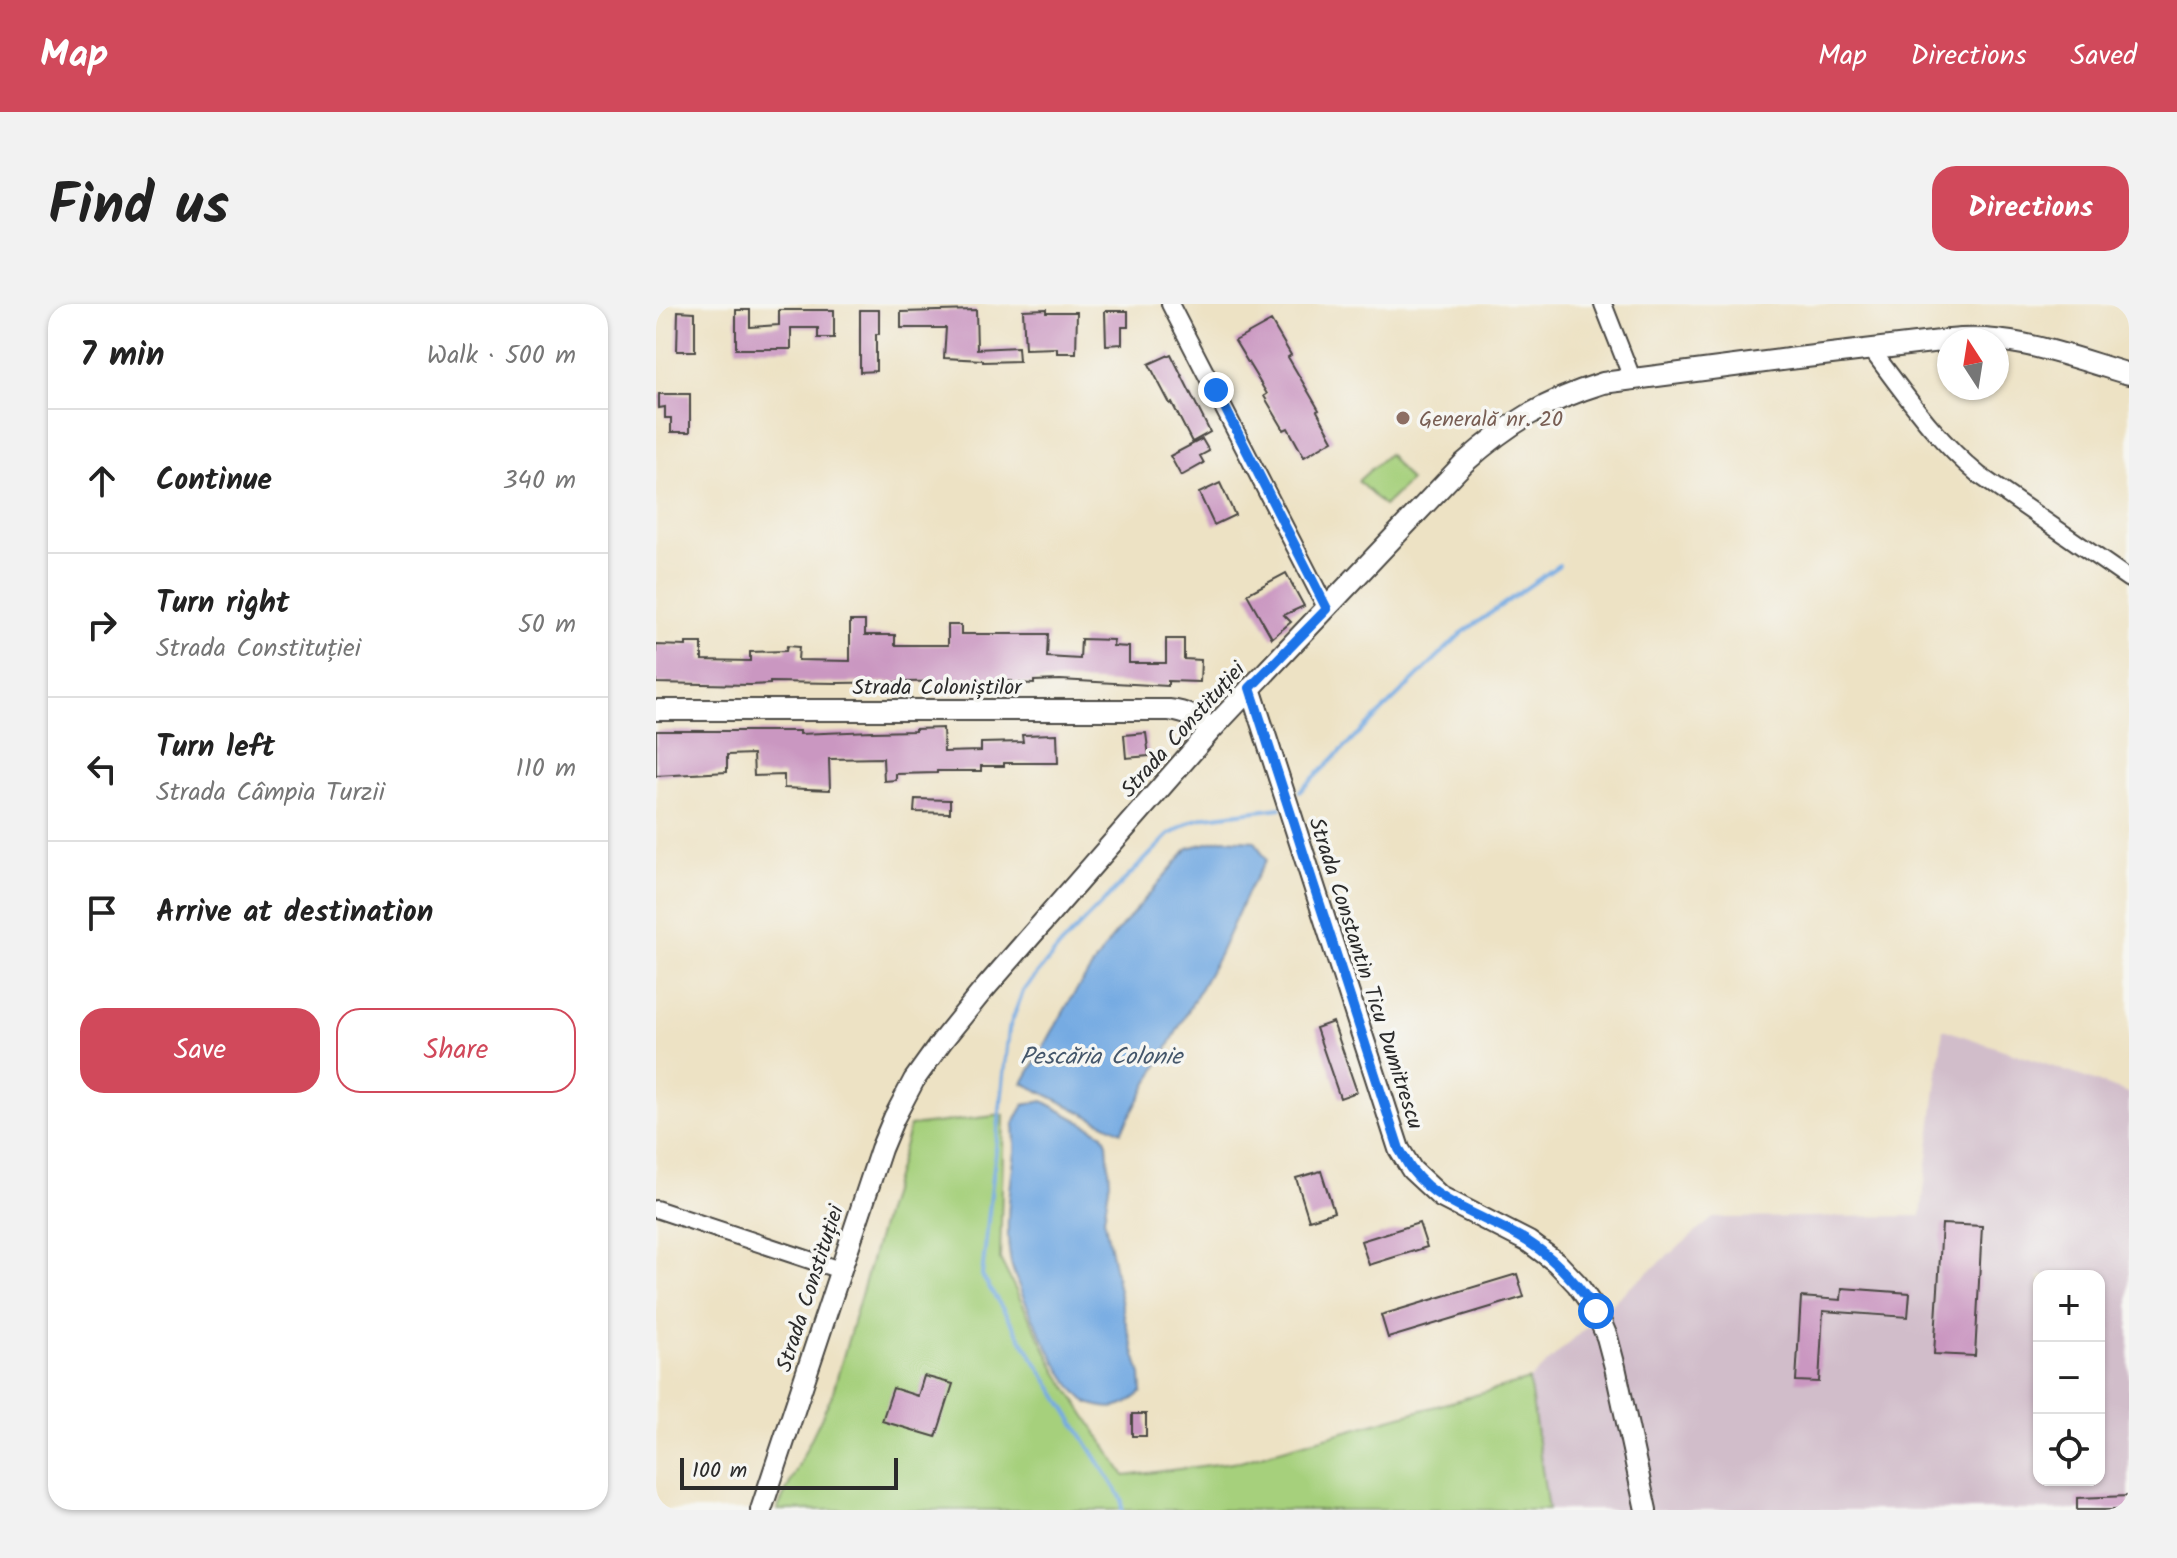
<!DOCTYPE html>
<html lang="en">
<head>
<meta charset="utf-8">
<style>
  :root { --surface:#fff; --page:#f2f2f2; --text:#222; --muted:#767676; --line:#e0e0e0; --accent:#d1495b }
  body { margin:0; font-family:Kalam,sans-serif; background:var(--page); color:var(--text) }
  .controls { position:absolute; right:24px; bottom:24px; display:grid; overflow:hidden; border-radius:16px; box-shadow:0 2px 6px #0004 }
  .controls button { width:72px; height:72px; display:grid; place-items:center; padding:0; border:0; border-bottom:2px solid var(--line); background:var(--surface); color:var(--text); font:40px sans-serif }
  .compass { position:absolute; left:1281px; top:24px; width:72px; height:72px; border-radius:50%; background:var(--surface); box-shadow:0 2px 6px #0004; rotate:348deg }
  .scale { position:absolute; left:24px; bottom:20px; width:218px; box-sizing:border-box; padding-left:8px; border:4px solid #2b2b2b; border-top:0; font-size:22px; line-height:28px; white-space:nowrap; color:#2b2b2b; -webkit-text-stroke:6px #f6f6f2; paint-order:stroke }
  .stop { position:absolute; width:24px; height:24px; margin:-18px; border:6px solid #1a73e8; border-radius:50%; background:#fff }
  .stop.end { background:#1a73e8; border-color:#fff; box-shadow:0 2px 8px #0008 }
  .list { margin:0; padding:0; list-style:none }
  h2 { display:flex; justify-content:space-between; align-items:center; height:104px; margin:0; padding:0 32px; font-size:34px }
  h2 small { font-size:26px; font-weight:400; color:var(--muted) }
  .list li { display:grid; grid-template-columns:52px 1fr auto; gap:24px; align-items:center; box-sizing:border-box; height:144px; padding:0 32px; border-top:2px solid var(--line) }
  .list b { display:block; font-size:30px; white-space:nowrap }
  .list p { margin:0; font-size:26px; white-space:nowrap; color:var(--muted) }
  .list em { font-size:26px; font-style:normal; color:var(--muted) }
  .actions { display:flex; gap:16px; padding:24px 32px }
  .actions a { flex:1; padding:18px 0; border:2px solid var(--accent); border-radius:24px; text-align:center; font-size:28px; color:var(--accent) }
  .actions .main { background:var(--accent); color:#fff }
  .icon { flex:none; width:44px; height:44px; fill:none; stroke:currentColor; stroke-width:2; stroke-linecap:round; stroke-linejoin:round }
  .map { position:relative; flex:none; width:1473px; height:1206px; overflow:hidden; border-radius:24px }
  header { display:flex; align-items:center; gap:48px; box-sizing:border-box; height:112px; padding:0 40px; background:var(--accent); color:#fff }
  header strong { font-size:38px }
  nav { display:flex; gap:44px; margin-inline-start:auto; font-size:28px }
  .intro { display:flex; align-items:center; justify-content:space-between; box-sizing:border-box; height:192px; padding:0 48px }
  h1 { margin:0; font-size:56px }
  .button { padding:20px 36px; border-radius:24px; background:var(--accent); color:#fff; font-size:28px; font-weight:700 }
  main { display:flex; gap:48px; padding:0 48px }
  aside { flex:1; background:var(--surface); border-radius:24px; box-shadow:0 2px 6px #0004 }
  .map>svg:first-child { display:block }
  .industrial { fill:#d1bdca; fill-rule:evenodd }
  .green { fill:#a6d07c; stroke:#687e54; stroke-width:2 }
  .water { fill:#75aae2; stroke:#506a86; stroke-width:2 }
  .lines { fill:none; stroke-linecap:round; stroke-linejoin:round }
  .stream { stroke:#75aae2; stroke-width:4 }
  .building { fill:#ca97c1 }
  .minor-casing { stroke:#484642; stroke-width:20 }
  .tertiary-casing { stroke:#484642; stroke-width:24 }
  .minor { stroke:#fff; stroke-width:16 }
  .tertiary { stroke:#fff; stroke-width:20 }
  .route { stroke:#1a73e8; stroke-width:10 }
  .education-dot { fill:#8d6e63; stroke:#f6f6f2; stroke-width:3 }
  .labels { text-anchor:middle; stroke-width:7; stroke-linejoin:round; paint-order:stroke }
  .education-label { font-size:22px; fill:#785e54; stroke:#f6f6f2; text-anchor:start }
  .street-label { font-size:22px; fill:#2b2b2b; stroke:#f6f6f2 }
  .water-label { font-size:24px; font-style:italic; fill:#45576b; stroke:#f6f6f2 }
</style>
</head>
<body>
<header>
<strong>Map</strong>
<nav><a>Map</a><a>Directions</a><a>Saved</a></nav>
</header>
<div class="intro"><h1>Find us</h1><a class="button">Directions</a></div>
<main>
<aside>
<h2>7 min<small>Walk · 500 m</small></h2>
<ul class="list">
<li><svg class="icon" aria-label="ahead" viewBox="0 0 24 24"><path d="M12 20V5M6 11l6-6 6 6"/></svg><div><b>Continue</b></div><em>340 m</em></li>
<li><svg class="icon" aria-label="right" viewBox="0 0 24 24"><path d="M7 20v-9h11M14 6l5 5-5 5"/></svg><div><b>Turn right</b><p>Strada Constituției</p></div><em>50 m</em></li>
<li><svg class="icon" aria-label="left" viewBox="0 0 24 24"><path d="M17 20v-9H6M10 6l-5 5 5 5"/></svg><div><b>Turn left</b><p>Strada Câmpia Turzii</p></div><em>110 m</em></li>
<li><svg class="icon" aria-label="arrive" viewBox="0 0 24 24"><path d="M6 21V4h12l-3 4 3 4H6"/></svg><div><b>Arrive at destination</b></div></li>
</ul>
<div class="actions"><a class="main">Save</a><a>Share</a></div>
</aside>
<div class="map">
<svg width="1473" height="1206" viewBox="0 0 1473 1206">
  <rect width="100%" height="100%" fill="#f6f6f2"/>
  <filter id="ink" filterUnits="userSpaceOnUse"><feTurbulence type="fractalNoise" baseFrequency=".0125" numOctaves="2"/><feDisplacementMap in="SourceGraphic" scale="16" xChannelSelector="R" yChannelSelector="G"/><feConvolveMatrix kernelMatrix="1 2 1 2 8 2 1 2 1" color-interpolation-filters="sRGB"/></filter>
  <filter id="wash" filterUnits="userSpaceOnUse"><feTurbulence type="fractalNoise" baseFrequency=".006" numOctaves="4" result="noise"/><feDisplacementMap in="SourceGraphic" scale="32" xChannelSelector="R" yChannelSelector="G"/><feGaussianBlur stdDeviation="1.8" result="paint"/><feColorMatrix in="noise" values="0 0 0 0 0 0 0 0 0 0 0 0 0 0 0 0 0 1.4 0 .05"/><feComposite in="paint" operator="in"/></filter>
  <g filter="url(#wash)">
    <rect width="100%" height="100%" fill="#ede2c4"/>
    <path class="industrial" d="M 1287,725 L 1473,789 L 1473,1206 L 892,1206 L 873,1076 L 966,990 L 1057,914 L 1265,912 ZM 1383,972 L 1443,972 L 1443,1176 L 1383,1176 Z"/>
    <path class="green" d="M 732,150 L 754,177 L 728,202 L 702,177 Z
      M 348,811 L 344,955 L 401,1068 L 469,1172 L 584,1157 L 873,1076 L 892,1206 L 121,1206 L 176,1091 L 254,822 Z"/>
    <path class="water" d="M 567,535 L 599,537 L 610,556 L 592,587 L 563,651 L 465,828 L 367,779 L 416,693 L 455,635 L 532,544 Z
      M 387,797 L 447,830 L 451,839 L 454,877 L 448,914 L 469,1016 L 485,1071 L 486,1088 C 471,1101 463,1107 442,1102 C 440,1101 433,1100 431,1098 C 408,1084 361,986 355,959 C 348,923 354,884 359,848 C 360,839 357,827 359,818 C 361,812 365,806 368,801 Z"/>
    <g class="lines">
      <path class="stream" d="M 644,487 L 806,329 L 903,261
        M 466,1206 L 466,1195 L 326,972 L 353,725 L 367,687 L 406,640 L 513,531 L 536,517 L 550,513 L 625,504"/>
    </g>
    <g id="blocks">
      <path class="building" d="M 390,5 L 390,8 L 421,8 L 420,49 L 401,49 L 401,44 L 369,45 L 367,6 Z
        M 80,6 L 94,6 L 94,23 L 123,21 L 123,6 L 178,6 L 178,34 L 162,34 L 162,24 L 135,24 L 135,45 L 80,45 Z
        M 204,6 L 223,6 L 223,30 L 220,30 L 220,67 L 204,68 Z
        M 320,6 L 321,45 L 362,43 L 363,57 L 327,58 L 327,56 L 288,54 L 290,24 L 245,24 L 245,8 Z
        M 22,7 L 39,8 L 39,47 L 21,47 Z
        M 449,7 L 472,7 L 472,23 L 466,23 L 466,40 L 450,41 Z
        M 615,17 L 635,51 L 632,53 L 663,106 L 661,107 L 677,136 L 648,153 L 632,124 L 628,126 L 608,92 L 611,90 L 579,37 Z
        M 515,50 L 554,128 L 536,138 L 516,99 L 514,100 L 493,60 Z
        M 3,90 L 34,90 L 34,128 L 15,128 L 15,114 L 9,114 L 9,103 L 3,104 Z
        M 546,135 L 553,147 L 544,152 L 548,159 L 525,172 L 514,152 Z
        M 564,179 L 579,211 L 558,221 L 543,189 Z
        M 630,269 L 648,302 L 628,311 L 635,318 L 616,334 L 591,290 Z
        M 194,317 L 209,317 L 209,331 L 239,331 L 239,341 L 292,341 L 292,321 L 305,321 L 305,330 L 392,330 L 391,353 L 424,355 L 425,335 L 458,336 L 457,342 L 473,343 L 473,359 L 510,359 L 510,335 L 528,335 L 528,355 L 545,356 L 544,378 L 512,377 L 512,382 L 404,376 L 378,377 L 378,380 L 356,379 L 356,377 L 311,377 L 182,379 L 114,378 L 114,380 L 94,381 L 0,379 L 0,341 L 30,342 L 30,339 L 46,339 L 46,356 L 94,357 L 94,348 L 130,347 L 131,342 L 143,343 L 142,356 L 194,357 Z
        M 287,424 L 288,448 L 325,447 L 325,439 L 367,438 L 366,431 L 401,430 L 402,459 L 348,459 L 348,462 L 325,462 L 325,467 L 281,467 L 281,469 L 240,470 L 240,476 L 228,477 L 227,454 L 173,455 L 174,486 L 128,484 L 128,471 L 98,472 L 97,450 L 71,451 L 71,468 L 0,472 L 0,427 L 144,427 L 144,430 L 216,427 L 216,428 L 259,427 L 259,425 Z
        M 490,429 L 493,452 L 470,454 L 468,431 Z
        M 259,495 L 294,496 L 294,509 L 258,508 Z
        M 677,718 L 701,788 L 684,794 L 660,724 Z
        M 665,867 L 678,908 L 653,916 L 640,874 Z
        M 763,919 L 771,943 L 713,961 L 705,937 Z
        M 1286,920 L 1326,922 L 1319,1052 L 1278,1050 Z
        M 861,970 L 868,993 L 732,1034 L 725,1011 Z
        M 1186,984 L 1254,989 L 1252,1013 L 1167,1007 L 1163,1078 L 1140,1077 L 1145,993 L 1185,996 Z
        M 268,1072 L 297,1080 L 280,1133 L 226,1117 L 237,1084 L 262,1092 Z
        M 476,1110 L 490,1110 L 490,1132 L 476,1132 Z
        M 1473,1192 L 1473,1206 L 1421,1206 L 1421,1194 Z"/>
    </g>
  </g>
  <g filter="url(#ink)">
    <use href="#blocks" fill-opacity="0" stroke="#484642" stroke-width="2"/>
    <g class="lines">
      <defs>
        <path id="minor" d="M 514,0 L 671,305
          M 947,0 L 976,74
          M 1214,44 C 1250,91 1277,133 1323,171 L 1473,275
          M 0,905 L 184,966"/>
        <path id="tertiary" d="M 1294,36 C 1356,29 1414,53 1473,70
          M 594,384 L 743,845 L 756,866 L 785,893 L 873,938 L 900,958 L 921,980 L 940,1007 L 951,1033 L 959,1063 L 990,1206
          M 0,406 L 513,406 C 531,408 542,414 556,425
          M 105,1206 L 225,845 L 238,814 L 258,776 L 286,737 L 324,690 L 556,425 L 808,159 C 853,119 889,97 947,79 L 1133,55 L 1293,36"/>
      </defs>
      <use href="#minor" class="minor-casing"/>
      <use href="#tertiary" class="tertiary-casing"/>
      <use href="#minor" class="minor"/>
      <use href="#tertiary" class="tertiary"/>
    </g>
  </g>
  <g class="lines" filter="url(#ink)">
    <path class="route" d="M 560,86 L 671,305 L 594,384 L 743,845 C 748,852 751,860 756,866 C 783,902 834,914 871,937 C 900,955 921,979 940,1007"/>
  </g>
  <circle class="education-dot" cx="747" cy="114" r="8"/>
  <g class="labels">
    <g class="education-label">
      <text x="763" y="122">Generală nr. 20</text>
    </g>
    <g class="street-label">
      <text x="281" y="390">Strada Coloniștilor</text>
      <text transform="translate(526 425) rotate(-48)" y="8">Strada Constituției</text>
      <text transform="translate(711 669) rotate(72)" y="8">Strada Constantin Ticu Dumitrescu</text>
      <text transform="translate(153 984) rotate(-72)" y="8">Strada Constituției</text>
    </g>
    <g class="water-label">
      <text x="445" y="760">Pescăria Colonie</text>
    </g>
  </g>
</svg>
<div class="controls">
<button>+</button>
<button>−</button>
<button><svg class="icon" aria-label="locate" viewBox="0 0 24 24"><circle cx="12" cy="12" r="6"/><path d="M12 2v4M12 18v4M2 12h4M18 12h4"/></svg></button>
</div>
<svg class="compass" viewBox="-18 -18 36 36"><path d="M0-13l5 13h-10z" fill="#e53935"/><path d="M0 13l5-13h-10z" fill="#767676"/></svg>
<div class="scale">100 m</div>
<div class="stop" style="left:940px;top:1007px"></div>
<div class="stop end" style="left:560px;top:86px"></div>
</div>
</main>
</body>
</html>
